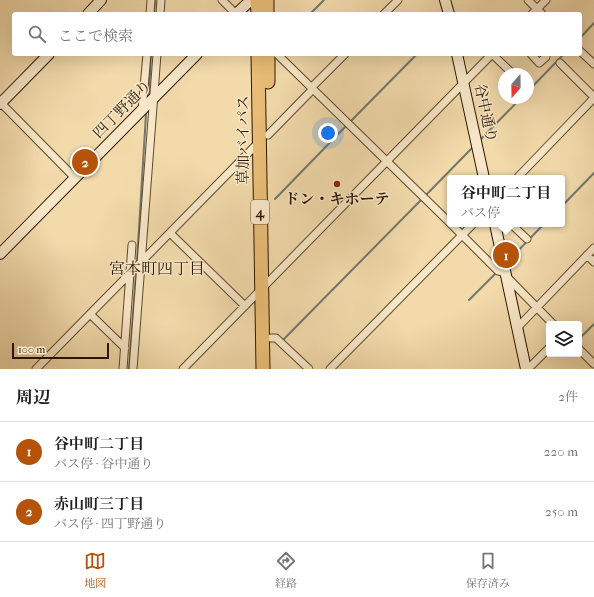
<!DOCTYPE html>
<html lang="ja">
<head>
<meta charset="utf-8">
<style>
  :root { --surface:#fff; --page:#f6f6f6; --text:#202124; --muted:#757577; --line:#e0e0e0; --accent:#b45309 }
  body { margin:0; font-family:"IM FELL French Canon","Noto Serif JP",serif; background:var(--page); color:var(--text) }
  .controls { position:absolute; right:12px; bottom:12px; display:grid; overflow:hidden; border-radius:4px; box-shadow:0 4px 16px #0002 }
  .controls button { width:36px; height:36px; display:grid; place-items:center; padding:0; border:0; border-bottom:1px solid var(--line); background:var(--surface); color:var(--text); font:20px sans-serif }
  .compass { position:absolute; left:498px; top:68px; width:36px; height:36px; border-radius:50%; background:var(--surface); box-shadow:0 4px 16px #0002; rotate:200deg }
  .scale { position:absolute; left:12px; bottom:10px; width:97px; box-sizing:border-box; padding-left:4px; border:2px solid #2e1700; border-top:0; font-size:11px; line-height:14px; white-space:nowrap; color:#2e1700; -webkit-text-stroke:3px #f7e7c8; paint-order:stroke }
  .you { position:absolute; left:328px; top:133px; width:14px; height:14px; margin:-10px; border:3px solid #fff; border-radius:50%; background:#1a73e8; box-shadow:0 0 0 6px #1a73e833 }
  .badge { display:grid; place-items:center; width:26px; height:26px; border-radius:50%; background:var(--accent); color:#fff; font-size:13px; font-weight:700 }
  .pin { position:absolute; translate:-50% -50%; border:2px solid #fff; box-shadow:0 1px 4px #0006 }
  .popup { position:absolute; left:447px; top:175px; width:118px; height:52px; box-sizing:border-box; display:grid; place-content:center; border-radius:4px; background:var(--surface); filter:drop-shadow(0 1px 3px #0005); font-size:13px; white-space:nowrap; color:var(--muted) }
  .popup b { font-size:15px; color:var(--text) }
  .popup::after { content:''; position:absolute; left:50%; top:100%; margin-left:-8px; border:8px solid transparent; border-top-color:var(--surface) }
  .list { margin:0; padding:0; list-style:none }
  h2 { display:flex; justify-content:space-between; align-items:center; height:52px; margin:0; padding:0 16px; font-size:17px }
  h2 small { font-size:13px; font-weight:400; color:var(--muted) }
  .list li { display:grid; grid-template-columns:26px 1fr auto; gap:12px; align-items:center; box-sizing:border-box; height:60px; padding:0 16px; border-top:1px solid var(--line) }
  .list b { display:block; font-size:15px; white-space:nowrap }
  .list p { margin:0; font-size:13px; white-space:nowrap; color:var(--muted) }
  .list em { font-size:13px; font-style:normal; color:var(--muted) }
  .icon { flex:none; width:22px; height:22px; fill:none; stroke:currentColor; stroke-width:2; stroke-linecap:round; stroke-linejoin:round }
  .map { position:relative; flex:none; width:594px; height:369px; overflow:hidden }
  .search { position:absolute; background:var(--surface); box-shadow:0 4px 16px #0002; left:12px; right:12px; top:12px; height:44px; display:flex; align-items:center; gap:10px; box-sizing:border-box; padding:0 14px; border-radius:4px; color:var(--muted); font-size:15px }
  .sheet { height:172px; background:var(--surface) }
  nav { display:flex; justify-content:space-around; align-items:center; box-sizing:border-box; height:56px; border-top:1px solid var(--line); background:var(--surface); font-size:11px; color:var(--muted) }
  nav a { display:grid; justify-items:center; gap:2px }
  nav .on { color:var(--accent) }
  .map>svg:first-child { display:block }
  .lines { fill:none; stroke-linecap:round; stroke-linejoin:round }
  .stream { stroke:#72786d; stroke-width:2 }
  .street-casing { stroke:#5f482b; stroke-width:9 }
  .secondary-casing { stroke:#2e1700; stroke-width:12 }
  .highway-casing { stroke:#2e1700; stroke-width:15 }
  .street { stroke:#f7e7c8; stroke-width:7 }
  .secondary { stroke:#f7e7c8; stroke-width:10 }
  .highway { stroke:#e9bd76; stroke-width:13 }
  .poi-dot { fill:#8f2418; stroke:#f7e7c8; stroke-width:1.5 }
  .labels { text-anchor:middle; stroke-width:3; stroke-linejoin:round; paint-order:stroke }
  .shield { fill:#f7e7c8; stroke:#6a553c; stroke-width:1 }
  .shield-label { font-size:14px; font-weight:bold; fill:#2e1700 }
  .street-label { font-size:15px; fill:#2e1700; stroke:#f7e7c8 }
  .poi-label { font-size:15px; font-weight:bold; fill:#2e1700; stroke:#f7e7c8 }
  .neighbourhood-label { font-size:16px; fill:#2e1700; stroke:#f7e7c8 }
</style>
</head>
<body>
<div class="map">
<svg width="594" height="369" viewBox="0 0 594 369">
  <rect width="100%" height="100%" fill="#f2daab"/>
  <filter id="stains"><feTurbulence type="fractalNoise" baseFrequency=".005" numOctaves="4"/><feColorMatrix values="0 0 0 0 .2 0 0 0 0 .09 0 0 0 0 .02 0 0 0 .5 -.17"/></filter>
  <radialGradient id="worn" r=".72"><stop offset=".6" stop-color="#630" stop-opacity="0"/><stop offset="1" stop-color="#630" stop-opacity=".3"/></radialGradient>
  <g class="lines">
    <path class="stream" d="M 154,14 L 155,0
      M 310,14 L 324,0
      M 580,38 L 594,23
      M 528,91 L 564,54
      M 149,94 L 151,54
      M 350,122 L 417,54
      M 480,140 L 521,98
      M 425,196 L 474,146
      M 275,199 L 347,125
      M 562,206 L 594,173
      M 137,261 L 146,114
      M 507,262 L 544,224
      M 469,300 L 497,272
      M 579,339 L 594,324
      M 282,341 L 422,199
      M 129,369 L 136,273"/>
    <defs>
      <path id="street" d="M 222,0 L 236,14
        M 528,0 L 542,14
        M 150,14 L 151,0
        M 160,14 L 161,0
        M 384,14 L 398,0
        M 532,14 L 546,0
        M 580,51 L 594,64
        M 277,54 L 450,223
        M 492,54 L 513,74
        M 531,54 L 539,63 L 546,57
        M 560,63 L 594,97
        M 312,87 L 345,54
        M 0,102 L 75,178
        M 142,110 L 147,54
        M 268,135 L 313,89
        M 517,178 L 594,98
        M 451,224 L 498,271 L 505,273
        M 511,224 L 527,239
        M 170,233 L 245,306
        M 587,255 L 594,262
        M 507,277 L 553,324
        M 90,314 L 125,348
        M 517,328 L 594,248
        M 271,338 L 276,338 L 309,369
        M 579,349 L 594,364
        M 36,369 L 259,142
        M 123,369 L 132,245
        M 133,369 L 157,54
        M 183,369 L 492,54
        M 330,369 L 473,224
        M 528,369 L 549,348"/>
      <path id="secondary" d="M 445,0 L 449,14
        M 88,14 L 101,0
        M 236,14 L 251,0
        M 457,54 L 484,178
        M 0,104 L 49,54
        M 495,224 L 526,369
        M 0,254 L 197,54"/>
      <path id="highway" d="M 257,0 L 258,14
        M 267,0 L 267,14
        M 258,54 L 263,369
        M 268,54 L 268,82"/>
    </defs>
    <use href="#street" class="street-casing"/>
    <use href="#secondary" class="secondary-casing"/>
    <use href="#highway" class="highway-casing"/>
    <use href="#street" class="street"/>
    <use href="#secondary" class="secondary"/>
    <use href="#highway" class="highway"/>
  </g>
  <circle class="poi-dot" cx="337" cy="184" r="4"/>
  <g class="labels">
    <rect class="shield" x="251" y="200" width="18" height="24" rx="3"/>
    <g class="shield-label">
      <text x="260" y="217">4</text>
    </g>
    <g class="street-label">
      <text transform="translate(122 109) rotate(-45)" y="5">四丁野通り</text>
      <text transform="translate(486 113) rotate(78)" y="5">谷中通り</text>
      <text transform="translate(243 140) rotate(-90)" y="5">草加バイパス</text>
    </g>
    <g class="poi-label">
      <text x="337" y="204">ドン・キホーテ</text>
    </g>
    <g class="neighbourhood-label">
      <text x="157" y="274">宮本町四丁目</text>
    </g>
  </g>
  <rect width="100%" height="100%" filter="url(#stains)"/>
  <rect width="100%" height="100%" fill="url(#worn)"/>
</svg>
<div class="controls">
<button><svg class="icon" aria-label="layers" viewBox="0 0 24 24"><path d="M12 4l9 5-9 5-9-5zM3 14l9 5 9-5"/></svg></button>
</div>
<svg class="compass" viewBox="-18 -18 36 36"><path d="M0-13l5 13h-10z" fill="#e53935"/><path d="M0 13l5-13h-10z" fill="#757577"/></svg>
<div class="scale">100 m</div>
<div class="you"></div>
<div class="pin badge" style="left:506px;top:255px">1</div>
<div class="popup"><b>谷中町二丁目</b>バス停</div>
<div class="pin badge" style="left:85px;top:162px">2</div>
<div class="search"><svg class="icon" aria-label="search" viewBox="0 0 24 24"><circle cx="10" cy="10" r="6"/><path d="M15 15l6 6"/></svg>ここで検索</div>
</div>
<section class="sheet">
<h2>周辺<small>2件</small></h2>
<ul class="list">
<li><span class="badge">1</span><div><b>谷中町二丁目</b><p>バス停 · 谷中通り</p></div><em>220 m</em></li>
<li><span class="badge">2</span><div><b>赤山町三丁目</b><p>バス停 · 四丁野通り</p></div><em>250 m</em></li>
</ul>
</section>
<nav>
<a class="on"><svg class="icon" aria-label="map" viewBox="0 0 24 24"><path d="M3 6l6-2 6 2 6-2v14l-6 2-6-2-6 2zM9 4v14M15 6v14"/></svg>地図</a>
<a><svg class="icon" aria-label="directions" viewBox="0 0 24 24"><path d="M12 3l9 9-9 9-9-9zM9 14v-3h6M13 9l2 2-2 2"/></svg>経路</a>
<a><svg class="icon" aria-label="saved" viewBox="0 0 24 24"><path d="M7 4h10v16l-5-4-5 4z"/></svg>保存済み</a>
</nav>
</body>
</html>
